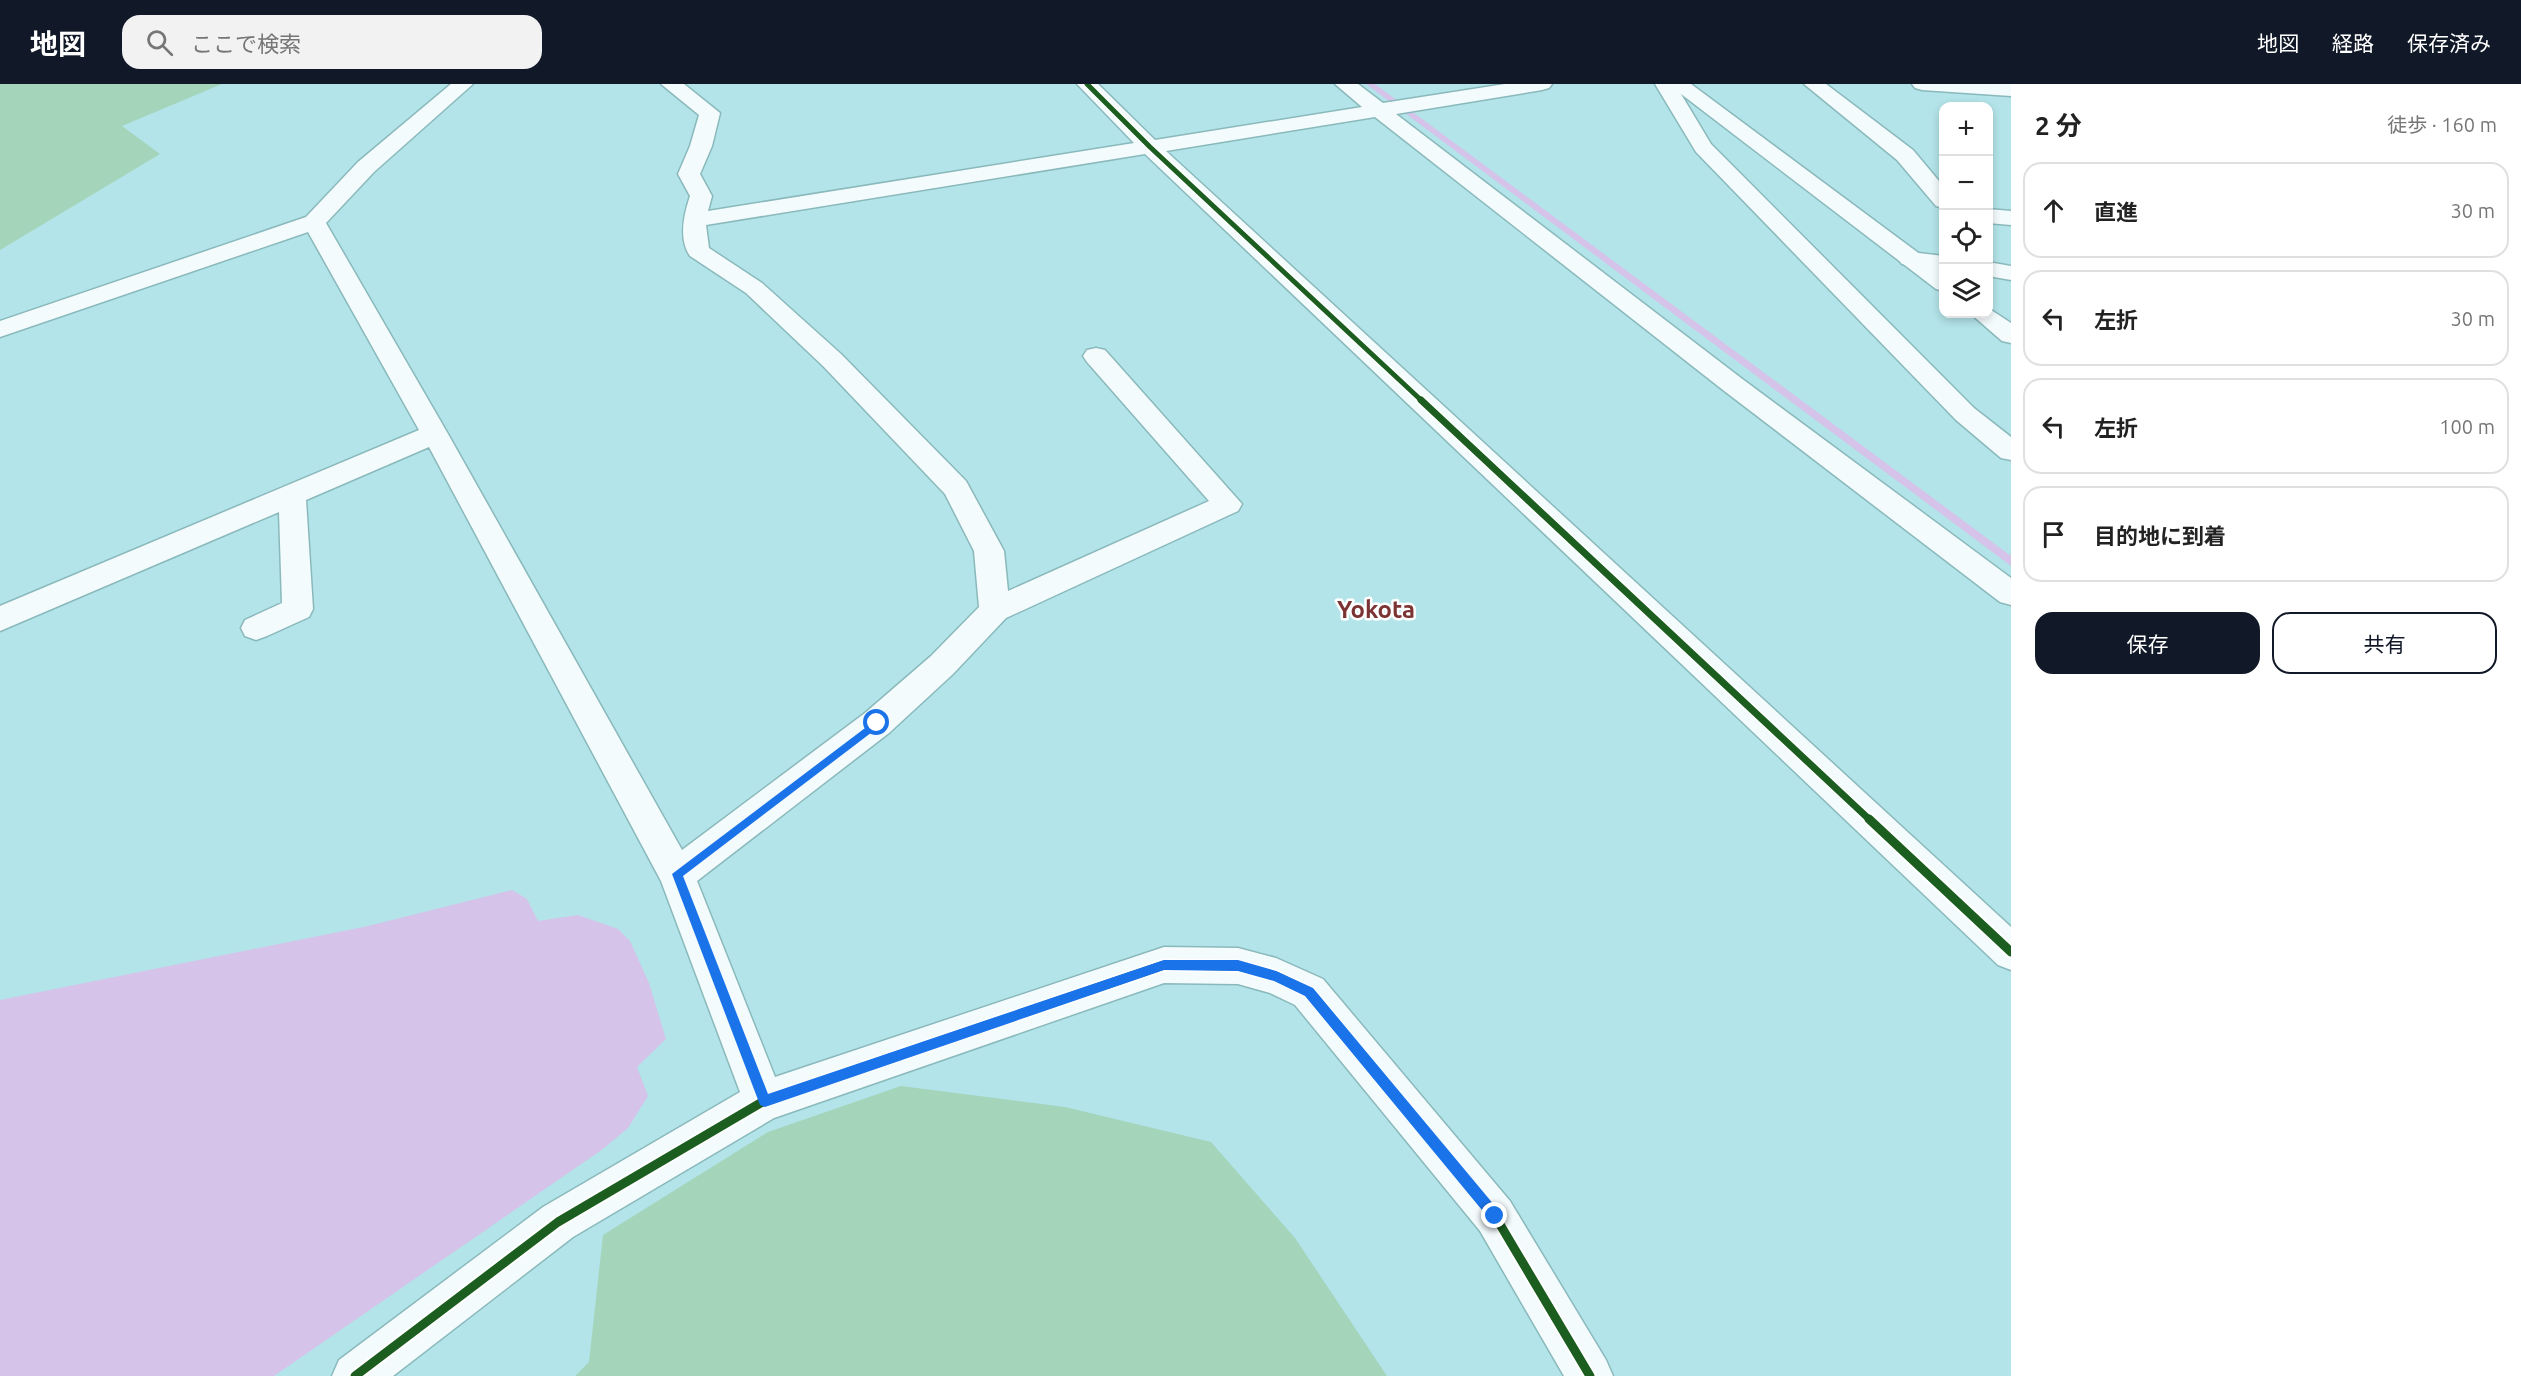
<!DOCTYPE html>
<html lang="ja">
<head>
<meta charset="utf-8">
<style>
  :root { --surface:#fff; --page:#f2f2f2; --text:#222; --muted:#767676; --line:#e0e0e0; --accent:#111827 }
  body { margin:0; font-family:Ubuntu,"Noto Sans JP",sans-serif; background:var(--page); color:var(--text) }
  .controls { position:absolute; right:18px; top:18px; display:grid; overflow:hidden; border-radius:12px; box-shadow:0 3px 9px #0003 }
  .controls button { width:54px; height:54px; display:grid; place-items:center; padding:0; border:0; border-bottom:2px solid var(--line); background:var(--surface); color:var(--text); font:30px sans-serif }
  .stop { position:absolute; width:18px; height:18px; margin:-14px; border:4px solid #1a73e8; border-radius:50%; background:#fff }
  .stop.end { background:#1a73e8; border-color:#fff; box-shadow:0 2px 6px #0008 }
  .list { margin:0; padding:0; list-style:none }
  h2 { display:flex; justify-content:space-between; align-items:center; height:78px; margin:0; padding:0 24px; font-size:26px }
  h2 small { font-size:20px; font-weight:400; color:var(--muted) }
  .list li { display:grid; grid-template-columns:39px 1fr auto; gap:18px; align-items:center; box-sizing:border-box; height:96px; margin:0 12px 12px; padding:0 12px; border:2px solid var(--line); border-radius:18px }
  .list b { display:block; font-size:22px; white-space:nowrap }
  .list em { font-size:20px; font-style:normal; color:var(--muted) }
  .actions { display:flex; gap:12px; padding:18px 24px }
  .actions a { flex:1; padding:14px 0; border:2px solid var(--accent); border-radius:18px; text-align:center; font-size:21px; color:var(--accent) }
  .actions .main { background:var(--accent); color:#fff }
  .icon { flex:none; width:33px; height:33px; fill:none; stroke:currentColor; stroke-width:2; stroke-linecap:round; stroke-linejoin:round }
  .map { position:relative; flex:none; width:2011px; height:1292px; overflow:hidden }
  header { display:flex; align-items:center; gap:36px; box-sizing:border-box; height:84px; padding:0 30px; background:var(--accent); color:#fff }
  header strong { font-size:28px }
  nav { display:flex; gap:33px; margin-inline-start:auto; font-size:21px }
  .search { width:420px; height:54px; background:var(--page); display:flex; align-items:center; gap:15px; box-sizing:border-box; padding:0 21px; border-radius:18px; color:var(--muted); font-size:22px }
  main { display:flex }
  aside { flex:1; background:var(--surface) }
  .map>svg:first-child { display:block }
  .forest { fill:#a4d4ba }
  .water { fill:#d5c3e9 }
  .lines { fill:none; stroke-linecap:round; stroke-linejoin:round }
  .stream { fill:#d5c3e9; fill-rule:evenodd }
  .street-casing { stroke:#8ab9bc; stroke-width:3 }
  .secondary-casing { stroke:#8ab9bc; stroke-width:3 }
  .street { fill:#f4fbfc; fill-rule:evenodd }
  .secondary { fill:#f4fbfc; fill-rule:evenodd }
  .cycleway-far2-casing { stroke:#fff; stroke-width:8 }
  .cycleway-far1-casing { stroke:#fff; stroke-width:10 }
  .cycleway-casing { stroke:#fff; stroke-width:13 }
  .cycleway-far2 { stroke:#1b5e20; stroke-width:5 }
  .cycleway-far1 { stroke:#1b5e20; stroke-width:7 }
  .cycleway { stroke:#1b5e20; stroke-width:9 }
  .route { fill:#1a73e8 }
  .labels { text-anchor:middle; stroke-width:5; stroke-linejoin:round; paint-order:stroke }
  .quarter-label { font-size:24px; font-weight:bold; fill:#7b3433; stroke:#fff }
</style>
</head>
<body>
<header>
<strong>地図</strong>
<div class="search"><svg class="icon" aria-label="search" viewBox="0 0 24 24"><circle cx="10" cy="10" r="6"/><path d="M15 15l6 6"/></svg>ここで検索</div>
<nav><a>地図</a><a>経路</a><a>保存済み</a></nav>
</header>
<main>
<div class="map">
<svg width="2011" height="1292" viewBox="0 0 2011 1292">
  <rect width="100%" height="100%" fill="#b3e4e9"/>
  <path class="forest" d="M 0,0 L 222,0 L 122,42 L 160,70 L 0,166 Z
    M 901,1002 L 1065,1023 L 1211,1058 L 1295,1154 L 1387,1292 L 575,1292 L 589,1278 L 603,1151 L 768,1048 Z"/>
  <path class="water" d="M 512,806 L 527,815 L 538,837 L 578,831 L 618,845 L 630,857 L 649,899 L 666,955 L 637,983 L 648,1012 L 628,1044 L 603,1065 L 274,1292 L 0,1292 L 0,916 L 368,842 Z"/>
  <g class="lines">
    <path class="stream" d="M 1366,0 L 1375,0 L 2011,472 L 2011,482 Z"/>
    <defs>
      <path id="street" d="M 451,0 L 473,0 L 374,88 L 326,139 L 448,350 L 682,766 L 865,629 L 931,572 L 979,523 L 974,467 L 945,410 L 823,282 L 746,209 L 690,172 C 678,155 684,130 690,112 L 678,90 L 690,62 L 699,31 L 661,0 L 684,0 L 720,29 L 712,62 L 700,90 L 712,112 L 708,127 L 1134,59 L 1077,0 L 1098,0 L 1155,56 L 1362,23 L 1335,0 L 1358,0 L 1383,19 L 1505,0 L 1552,0 L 1549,4 L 1542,6 L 1396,30 L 1741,294 L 2011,494 L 2011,521 L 2000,518 L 1723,306 L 1375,33 L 1166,67 L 2011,843 L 2011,886 L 1998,881 L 1145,70 L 706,141 L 709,164 L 762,199 L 841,270 L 966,397 L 1004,467 L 1008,507 L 1209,417 L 1087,278 L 1083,272 L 1087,266 L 1096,264 L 1105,266 L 1242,420 L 1238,427 L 1006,534 L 953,590 L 889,649 L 697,797 L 775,993 L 1164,863 L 1238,864 L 1276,874 L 1323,895 L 1510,1117 L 1606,1276 L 1613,1292 L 1564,1292 L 1480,1147 L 1295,921 L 1270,909 L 1238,900 L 1164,899 L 774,1034 L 573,1153 L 393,1292 L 332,1292 L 339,1276 L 543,1123 L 740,1008 L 661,797 L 429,363 L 306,416 L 313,525 L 309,533 L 267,552 L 256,556 L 245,552 L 241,544 L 245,536 L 282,519 L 279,428 L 0,547 L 0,522 L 419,346 L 308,148 L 0,253 L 0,237 L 306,133 L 358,78 Z
        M 1655,0 L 1675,0 L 1711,60 L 1974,324 L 2011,353 L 2011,376 L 2001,374 L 1956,336 L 1696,68 Z
        M 1804,0 L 1826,0 L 1913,66 L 1944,103 L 1944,124 L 1936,122 L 1897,76 Z
        M 1912,0 L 2011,0 L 2011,12 L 1922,6 L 1915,4 Z
        M 1988,125 L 2011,127 L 2011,141 L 1988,139 Z
        M 1910,168 L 1944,172 L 1944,186 L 1902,180 L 1898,175 L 1902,170 Z
        M 1988,178 L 2011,182 L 2011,196 L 1988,192 Z"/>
      <path id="secondary" d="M 1668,0 L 1691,0 L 1944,188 L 1944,207 L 1936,205 Z
        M 1988,224 L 2011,239 L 2011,259 L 2002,257 L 1971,230 L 1988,230 Z"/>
    </defs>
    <use href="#street" class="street-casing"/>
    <use href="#secondary" class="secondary-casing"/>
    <use href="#street" class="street"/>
    <use href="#secondary" class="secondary"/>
    <defs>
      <path id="cycleway-far2" d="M 1087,0 L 1150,63 L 1422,317"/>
      <path id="cycleway-far1" d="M 1421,316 L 1871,737"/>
      <path id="cycleway" d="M 1869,735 L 2011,868
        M 355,1292 L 558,1138 L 764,1017 L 1164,881 L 1238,882 L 1276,892 L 1309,908 L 1495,1132 L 1590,1292"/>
    </defs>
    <use href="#cycleway-far2" class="cycleway-far2-casing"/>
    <use href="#cycleway-far1" class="cycleway-far1-casing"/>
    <use href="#cycleway" class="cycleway-casing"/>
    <use href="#cycleway-far2" class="cycleway-far2"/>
    <use href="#cycleway-far1" class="cycleway-far1"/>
    <use href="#cycleway" class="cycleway"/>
  </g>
  <path class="route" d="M 877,635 L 882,639 L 880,642 L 683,792 L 768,1010 L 1164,876 L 1238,876 L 1276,887 L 1313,904 L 1500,1128 L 1502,1132 L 1500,1137 L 1495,1138 L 1491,1137 L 1305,912 L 1274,897 L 1238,887 L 1164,886 L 765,1023 L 760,1021 L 672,790 Z"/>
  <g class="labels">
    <g class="quarter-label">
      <text x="1376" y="534">Yokota</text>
    </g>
  </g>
</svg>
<div class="controls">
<button>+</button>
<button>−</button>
<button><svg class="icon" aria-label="locate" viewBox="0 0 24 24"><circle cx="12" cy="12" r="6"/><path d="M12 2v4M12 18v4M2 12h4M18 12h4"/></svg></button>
<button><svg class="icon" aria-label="layers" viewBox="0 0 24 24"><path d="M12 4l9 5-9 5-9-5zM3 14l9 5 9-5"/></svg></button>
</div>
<div class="stop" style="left:877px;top:639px"></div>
<div class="stop end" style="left:1495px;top:1132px"></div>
</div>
<aside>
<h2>2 分<small>徒歩 · 160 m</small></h2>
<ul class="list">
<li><svg class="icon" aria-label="ahead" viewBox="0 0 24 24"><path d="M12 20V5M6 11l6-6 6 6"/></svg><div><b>直進</b></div><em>30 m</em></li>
<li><svg class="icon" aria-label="left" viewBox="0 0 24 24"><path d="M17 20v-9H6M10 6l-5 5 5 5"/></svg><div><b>左折</b></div><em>30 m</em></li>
<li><svg class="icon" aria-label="left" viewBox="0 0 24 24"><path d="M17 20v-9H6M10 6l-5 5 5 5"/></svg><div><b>左折</b></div><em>100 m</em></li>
<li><svg class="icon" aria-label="arrive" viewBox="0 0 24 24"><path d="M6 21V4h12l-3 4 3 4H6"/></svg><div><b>目的地に到着</b></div></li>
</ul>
<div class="actions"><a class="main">保存</a><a>共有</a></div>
</aside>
</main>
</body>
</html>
